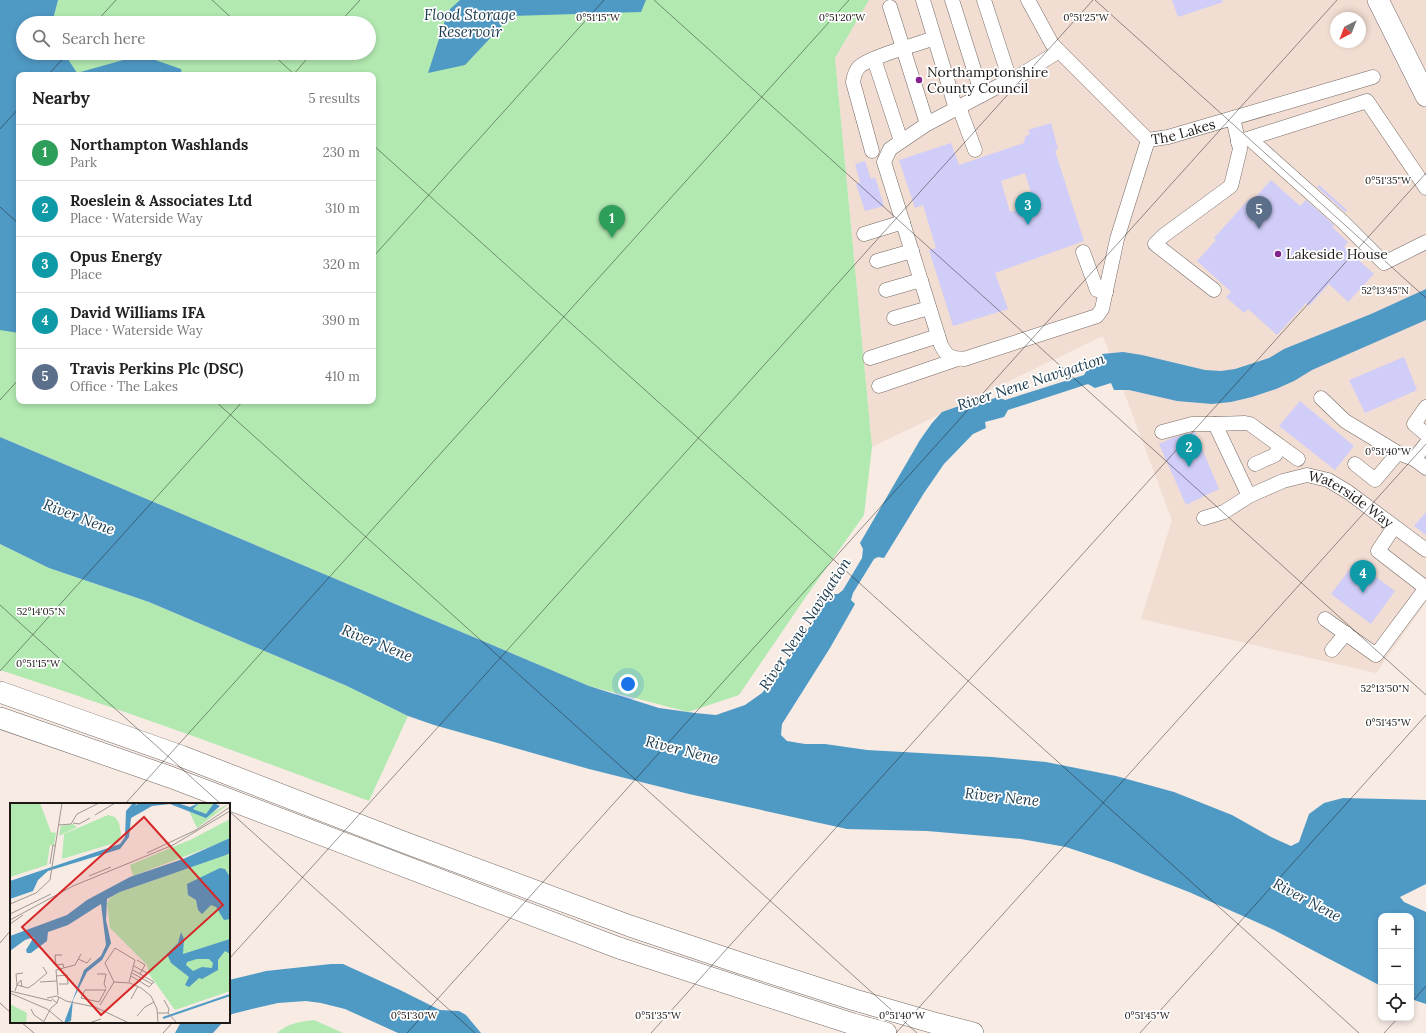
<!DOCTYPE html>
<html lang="en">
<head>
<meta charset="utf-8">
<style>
  :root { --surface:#fff; --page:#f6f6f6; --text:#222; --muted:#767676; --line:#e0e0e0; --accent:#0b8043 }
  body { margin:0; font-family:Lora,serif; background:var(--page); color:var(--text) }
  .controls { position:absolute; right:12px; bottom:12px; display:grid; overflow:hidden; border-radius:8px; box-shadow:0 2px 6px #0003 }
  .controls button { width:36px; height:36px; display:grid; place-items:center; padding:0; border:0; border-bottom:1px solid var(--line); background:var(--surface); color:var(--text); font:20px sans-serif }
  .compass { position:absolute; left:1330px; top:12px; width:36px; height:36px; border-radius:50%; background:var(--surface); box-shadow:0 2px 6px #0003; rotate:222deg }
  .you { position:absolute; left:628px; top:684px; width:14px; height:14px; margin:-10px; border:3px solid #fff; border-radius:50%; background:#1a73e8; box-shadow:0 0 0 6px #1a73e833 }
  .badge { display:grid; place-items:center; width:26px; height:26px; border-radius:50%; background:var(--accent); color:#fff; font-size:13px; font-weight:700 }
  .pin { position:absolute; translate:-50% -33px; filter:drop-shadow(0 1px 2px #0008) }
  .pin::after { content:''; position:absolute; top:21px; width:14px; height:12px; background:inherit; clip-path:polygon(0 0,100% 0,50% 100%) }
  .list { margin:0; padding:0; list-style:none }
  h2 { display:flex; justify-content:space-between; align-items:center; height:52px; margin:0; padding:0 16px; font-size:17px }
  h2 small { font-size:13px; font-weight:400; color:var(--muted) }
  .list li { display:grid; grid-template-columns:26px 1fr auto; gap:12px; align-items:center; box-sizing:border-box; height:56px; padding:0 16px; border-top:1px solid var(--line) }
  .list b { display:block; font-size:15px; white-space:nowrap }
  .list p { margin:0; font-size:13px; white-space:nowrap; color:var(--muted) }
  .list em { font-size:13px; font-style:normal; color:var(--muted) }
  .icon { flex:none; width:22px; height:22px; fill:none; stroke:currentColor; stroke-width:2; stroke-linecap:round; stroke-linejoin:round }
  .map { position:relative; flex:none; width:1426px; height:1033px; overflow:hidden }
  .search { position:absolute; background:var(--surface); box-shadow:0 2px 6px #0003; left:16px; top:16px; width:360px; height:44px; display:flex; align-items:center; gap:10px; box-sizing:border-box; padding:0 14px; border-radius:22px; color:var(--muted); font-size:15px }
  .panel { position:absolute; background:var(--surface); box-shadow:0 2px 6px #0003; left:16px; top:72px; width:360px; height:332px; border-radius:8px }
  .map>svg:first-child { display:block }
  .built { fill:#f1ddd2; fill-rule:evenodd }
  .green { fill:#b2e9b1; fill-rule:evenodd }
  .water { fill:#4f99c5 }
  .building { fill:#d0cdf8; fill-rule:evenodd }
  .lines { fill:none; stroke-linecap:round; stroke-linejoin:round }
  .minor-casing { stroke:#756a65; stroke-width:15 }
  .highway-casing { stroke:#756a65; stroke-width:22 }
  .minor { stroke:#fff; stroke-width:14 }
  .highway { stroke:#fff; stroke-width:21 }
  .ticks { fill:none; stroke:#1d1816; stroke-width:1; stroke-opacity:0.45 }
  .poi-dot { fill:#84238d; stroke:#fff; stroke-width:1.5 }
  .labels { text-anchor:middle; stroke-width:3.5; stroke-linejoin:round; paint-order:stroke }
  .poi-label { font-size:14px; fill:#1d1816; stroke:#fff; text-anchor:start }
  .street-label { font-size:14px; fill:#1d1816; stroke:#fff }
  .water-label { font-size:15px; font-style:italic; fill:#193a4d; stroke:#fff }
  .inset-river { fill:none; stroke:#4f99c5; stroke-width:2 }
  .inset-road { fill:none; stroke:#a09792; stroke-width:1 }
  .view { fill:#d62828; fill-opacity:0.15; stroke:#d62828; stroke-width:2 }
  .inset-edge { fill:none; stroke:#1d1816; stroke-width:2 }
  .ticks-label { font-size:10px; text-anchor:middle; fill:#1d1816; stroke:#fff; stroke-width:3.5; stroke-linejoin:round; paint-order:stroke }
</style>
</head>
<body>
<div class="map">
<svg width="1426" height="1033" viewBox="0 0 1426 1033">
  <rect width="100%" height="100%" fill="#f7ebe4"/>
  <path class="built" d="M 869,0 L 1426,0 L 1426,602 L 1376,673 L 1141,619 L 1172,520 L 1103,336 L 872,447 L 835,58 ZM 1336,18 L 1360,18 L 1360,42 L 1336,42 Z"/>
  <path class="green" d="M 0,0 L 869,0 L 835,58 L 872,447 L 864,515 L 805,598 L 739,695 L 688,712 L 589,686 L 0,437 ZM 23,23 L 369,23 L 369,53 L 23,53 ZM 19,75 L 373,75 L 373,401 L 19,401 Z
    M 0,544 L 49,568 L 149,602 L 347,686 L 408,716 L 369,801 C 247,755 124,710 0,670 Z
    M 314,1020 L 343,1033 L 277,1033 C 288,1023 300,1022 314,1020 Z"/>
  <path class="water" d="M 0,0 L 58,0 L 52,23 L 23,23 L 23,53 L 64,53 L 77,73 L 141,55 L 181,69 L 182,75 L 19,75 L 19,333 L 0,330 Z
    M 460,0 L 646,0 L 641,12 L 511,16 L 465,65 L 428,73 L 448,11 Z
    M 1426,289 L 1426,320 L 1312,370 L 1294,381 L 1276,389 L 1252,397 L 1231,402 L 1212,404 L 1177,401 L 1129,390 L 1114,390 L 1111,383 L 1095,388 L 1088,384 L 1008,410 L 1004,417 L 985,422 L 986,428 L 973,434 L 944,464 L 924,493 L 884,558 L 878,557 L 874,559 L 853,593 L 851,600 L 855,604 L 830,648 L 782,724 L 781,735 L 787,741 L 805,744 L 825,744 L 867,750 L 992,757 L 1046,762 L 1116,776 L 1174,792 L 1232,815 L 1271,837 L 1291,846 L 1299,842 L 1309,814 L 1324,803 L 1343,798 L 1426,800 L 1426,884 L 1400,897 L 1404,902 L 1426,912 L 1426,1004 L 1411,999 L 1411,916 L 1381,916 L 1381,986 L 1274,930 L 1189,892 L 1114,863 L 1066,847 L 1021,839 L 927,831 L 847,829 L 689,794 L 589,769 L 434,725 L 408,716 L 347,686 L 149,602 L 49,568 L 0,544 L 0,437 L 589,686 L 659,708 L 695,713 L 716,715 L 745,705 L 762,693 L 776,676 L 832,594 L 838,594 L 843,590 L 862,558 L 863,549 L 860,543 L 920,440 L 932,423 L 942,412 L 976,400 L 978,404 L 998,397 L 1005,400 L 1084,375 L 1089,367 L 1105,363 L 1102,354 L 1123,352 L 1142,355 L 1205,370 L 1221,371 L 1235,369 L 1269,358 L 1284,349 L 1371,314 Z
    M 331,964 L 343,964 L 400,990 L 440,1010 L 459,1011 L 466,1015 L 481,1033 L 398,1033 L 345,1009 L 321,1003 L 306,1001 L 278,1003 L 256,1008 L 232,1014 L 229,1017 L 229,980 L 266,971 Z
    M 181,1022 L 223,1022 L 213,1033 L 175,1033 Z"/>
  <path class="building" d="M 1172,0 L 1222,0 L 1223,2 L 1178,17 Z
    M 1051,123 L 1058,149 L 1055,151 L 1084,241 L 995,273 L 1008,309 L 953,326 L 929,250 L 936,248 L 923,205 L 915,208 L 899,160 L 951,143 L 959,165 L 1024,143 L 1025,137 L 1030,134 L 1028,130 ZM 1025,173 L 1035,205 L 1010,212 L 1001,181 Z
    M 865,161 L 871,179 L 875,177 L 884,206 L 865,211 L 856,184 L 860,182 L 855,164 Z
    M 1271,180 L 1300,206 L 1306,200 L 1334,225 L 1332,227 L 1348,242 L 1344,247 L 1374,274 L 1348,302 L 1329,284 L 1309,306 L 1306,303 L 1277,335 L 1248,309 L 1244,313 L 1226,297 L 1231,292 L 1197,261 L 1216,240 L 1214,238 L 1249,199 L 1252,201 Z
    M 1319,185 L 1347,210 L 1345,212 L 1317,187 Z
    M 1404,357 L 1417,390 L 1365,413 L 1349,380 Z
    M 1300,401 L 1354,446 L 1335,470 L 1279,426 Z
    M 1195,432 L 1219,489 L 1186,505 L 1159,444 L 1172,438 Z
    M 1426,512 L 1426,535 L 1414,526 Z
    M 1355,562 L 1395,591 L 1371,624 L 1331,594 Z"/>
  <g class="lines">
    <defs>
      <g id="minor">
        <path d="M 923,0 L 956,109"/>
        <path d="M 952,0 L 982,95"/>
        <path d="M 984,0 L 1010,80"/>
        <path id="s1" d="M 1028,0 L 1052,44 L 1148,140 L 1168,137 L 1373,77"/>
        <path d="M 890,7 L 927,124"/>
        <path d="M 1059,51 L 1021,75 L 1010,80 L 927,124 L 890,149 L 884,162 L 941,345 C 947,357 950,358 964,359 L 1097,316 L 1102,309 L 1117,239 L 1148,140"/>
        <path d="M 874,59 L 901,141"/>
        <path d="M 959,107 L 975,150"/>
        <path d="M 1250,139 L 1343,222 L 1384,263 L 1426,242"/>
        <path d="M 1238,142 L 1367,101 L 1426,188"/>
        <path d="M 872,151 L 853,82 C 854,76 855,71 859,67 C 871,56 917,45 934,38"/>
        <path d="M 864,234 L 903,222"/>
        <path d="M 1083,252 L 1097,290 L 1106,292"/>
        <path d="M 877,261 L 912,251"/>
        <path d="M 886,290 L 921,280"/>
        <path d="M 1214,290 L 1155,244 L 1163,236 L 1231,186 L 1240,149 L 1233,118"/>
        <path d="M 894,318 L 929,308"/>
        <path d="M 870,358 L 938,336"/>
        <path d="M 879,386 L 958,359"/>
        <path d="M 1321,398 L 1345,421 L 1398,453"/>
        <path d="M 1426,407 L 1414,424 L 1426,434"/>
        <path d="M 1215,424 L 1245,423 L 1250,424 L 1298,459"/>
        <path d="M 1162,432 L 1192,424 L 1215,424 L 1249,496"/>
        <path d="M 1426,444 L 1414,459 L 1426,468"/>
        <path d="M 1255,464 L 1275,455 L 1280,446"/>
        <path d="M 1355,464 L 1375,480 L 1398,453 L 1414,459"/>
        <path id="s2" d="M 1204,518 L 1224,512 L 1249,496 L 1283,481 L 1307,475 L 1328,480 L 1348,492 L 1426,550"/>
        <path d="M 1325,619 L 1376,655 L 1426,588 L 1378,551 L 1394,527"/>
        <path d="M 1332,650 L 1346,633"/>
      </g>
      <path id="highway" d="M 1378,0 L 1426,96
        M 0,692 L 181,756 L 406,843 L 630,926 L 743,964 L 855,1000 L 938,1024 L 973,1033
        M 0,718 L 170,777 L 619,948 L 853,1024 L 886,1033"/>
    </defs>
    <use href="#minor" class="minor-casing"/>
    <use href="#highway" class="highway-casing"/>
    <use href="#minor" class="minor"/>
    <use href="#highway" class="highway"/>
  </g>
  <path class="ticks" d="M 212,0 L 237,23M 654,0 L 1426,695M 1095,0 L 1426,298M 95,23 L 116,0M 339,23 L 360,0M 271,53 L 295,75M 48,75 L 68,53M 293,75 L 312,53M 0,129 L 19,108M 373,145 L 1359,1033M 0,207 L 19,224M 373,257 L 604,0M 0,400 L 19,379M 215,401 L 917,1033M 0,605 L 221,804M 0,671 L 243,401M 125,804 L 849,0M 229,811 L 475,1033M 0,943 L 11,930M 229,959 L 1093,0M 0,1003 L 11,1013M 1411,1003 L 1426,986M 21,1022 L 34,1033M 163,1033 L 173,1022M 407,1033 L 1337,0M 651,1033 L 1426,173M 896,1033 L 1426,444M 1140,1033 L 1426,715M 1384,1033 L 1398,1018"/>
  <g class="poi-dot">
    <circle cx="919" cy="80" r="4"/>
    <circle cx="1278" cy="254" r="4"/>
  </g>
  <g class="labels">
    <g class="poi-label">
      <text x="927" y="77">Northamptonshire<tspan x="927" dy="16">County Council</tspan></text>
      <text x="1286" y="259">Lakeside House</text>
    </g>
    <g class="street-label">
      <text dy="5" stroke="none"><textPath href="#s1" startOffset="222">The Lakes</textPath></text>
      <text dy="5" stroke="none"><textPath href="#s2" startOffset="163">Waterside Way</textPath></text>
    </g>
    <g class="water-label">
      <text x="470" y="20">Flood Storage<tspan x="470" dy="17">Reservoir</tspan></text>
      <text transform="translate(1031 382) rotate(-18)" y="5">River Nene Navigation</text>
      <text transform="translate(79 517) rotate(21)" y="5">River Nene</text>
      <text transform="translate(805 624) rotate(-57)" y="5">River Nene Navigation</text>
      <text transform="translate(377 643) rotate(22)" y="5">River Nene</text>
      <text transform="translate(682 750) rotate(14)" y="5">River Nene</text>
      <text transform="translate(1002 797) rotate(6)" y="5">River Nene</text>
      <text transform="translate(1307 900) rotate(28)" y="5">River Nene</text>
    </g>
  </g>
  <g transform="translate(10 803)">
    <rect width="220" height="220" fill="#f7ebe4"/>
    <path d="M 0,0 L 30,0 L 41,29 L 46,30 L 44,42 L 40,42 L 37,62 L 0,74 ZM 189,0 L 204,0 L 204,1 L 196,11 L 183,6 ZM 220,0 L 187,25 L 179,8 L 196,13 ZM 98,12 L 105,14 L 109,20 L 111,31 L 108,39 L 52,56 L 54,31 ZM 220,16 L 220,35 L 215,38 L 123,73 L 120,62 L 182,36 ZM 63,21 L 67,24 L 49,33 L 51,23 ZM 220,50 L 220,188 L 165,207 L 139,171 L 137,162 L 100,125 L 97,100 L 100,95 L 110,89 ZM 0,201 L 17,210 L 16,220 L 0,220 Z" fill="#b2e9b1"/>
    <path d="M 123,0 L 127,0 L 125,3 L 129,0 L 167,0 L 180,4 L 189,0 L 183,6 L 196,11 L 204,0 L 210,3 L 196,15 L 160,1 L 142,3 L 121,15 L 119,34 L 110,46 L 38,68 L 28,77 L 23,88 L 0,96 L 0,78 L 110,41 L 115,34 L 116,8 ZM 220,35 L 220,50 L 216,52 L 110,89 L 97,96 L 96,117 L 101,140 L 92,157 L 77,169 L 63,197 L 61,218 L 54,220 L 74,167 L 91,153 L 96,142 L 91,101 L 58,122 L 38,129 L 37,138 L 21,150 L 17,150 L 16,147 L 24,134 L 15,137 L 0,148 L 0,133 L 57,112 L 77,97 L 120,74 L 173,56 ZM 210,65 L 215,66 L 220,74 L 220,116 L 214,117 L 206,104 L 201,102 L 192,111 L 188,107 L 186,97 L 178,92 L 177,81 ZM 171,129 L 174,136 L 173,151 L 220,136 L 220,151 L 215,148 L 208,157 L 208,167 L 192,176 L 189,175 L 179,184 L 175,182 L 179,174 L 161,160 L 157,151 L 168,140 ZM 199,156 L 203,160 L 202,165 L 192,164 L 183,168 L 176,162 L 177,159 L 187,156 Z" fill="#4f99c5" fill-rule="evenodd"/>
    <path class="inset-river" d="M 153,215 L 220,192"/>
    <path class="inset-road" d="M 85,12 L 105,0M 63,20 L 69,21 L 80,15M 49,22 L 61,21 L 67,11 L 89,0M 137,50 L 186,27 L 220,4M 40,61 L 43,42 L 45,43M 79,73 L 101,64M 0,101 L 26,90 L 40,77 L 52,0M 0,111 L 41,91M 0,117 L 63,83 L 163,42 L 220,8M 0,121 L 13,112M 52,152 L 45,152 L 46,162 L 53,161 L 54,165M 68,156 L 77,160 L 81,155M 127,157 L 135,162 L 130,171M 124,163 L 137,170M 122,170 L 142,181M 87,171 L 96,171 L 94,181 L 96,185M 46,173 L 57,172 L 58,181 L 49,181M 121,173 L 139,184 L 144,179 L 123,167M 30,179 L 47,178M 104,179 L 95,160 L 105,145 L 125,157 L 119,179M 7,182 L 6,171 L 13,170M 7,182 L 11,177 L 12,184M 96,187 L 75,187 L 71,195 L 89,199 L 96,186M 0,188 L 42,198M 5,188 L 7,182 L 18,185 L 24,181 L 37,170 L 33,164M 0,190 L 37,206 L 54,220M 48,192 L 46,167 L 65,162 L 71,151M 37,195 L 47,193 L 56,198 L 85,204 L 119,220M 42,196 L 47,200 L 49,194M 121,196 L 128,183M 154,197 L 159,206 L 158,210M 90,202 L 104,179 L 120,180 L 131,185 L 141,193 L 147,206 L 148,220M 21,206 L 24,212 L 33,218M 148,210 L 158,210 L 167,220M 127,213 L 135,204 L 144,199M 33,220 L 41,205 L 47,200M 79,220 L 91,216"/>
    <path class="view" d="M 134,14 L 213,102 L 91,212 L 12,124 Z"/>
    <rect width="220" height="220" class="inset-edge"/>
  </g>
  <g class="ticks-label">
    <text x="598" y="21">0°51'15"W</text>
    <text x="842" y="21">0°51'20"W</text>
    <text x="1086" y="21">0°51'25"W</text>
    <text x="1388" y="184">0°51'35"W</text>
    <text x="1385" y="294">52°13'45"N</text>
    <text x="1388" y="455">0°51'40"W</text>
    <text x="41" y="615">52°14'05"N</text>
    <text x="38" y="667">0°51'15"W</text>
    <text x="1385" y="692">52°13'50"N</text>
    <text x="1388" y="726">0°51'45"W</text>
    <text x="414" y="1019">0°51'30"W</text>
    <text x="658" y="1019">0°51'35"W</text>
    <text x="902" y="1019">0°51'40"W</text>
    <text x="1147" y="1019">0°51'45"W</text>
  </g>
</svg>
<div class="controls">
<button>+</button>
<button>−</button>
<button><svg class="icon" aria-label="locate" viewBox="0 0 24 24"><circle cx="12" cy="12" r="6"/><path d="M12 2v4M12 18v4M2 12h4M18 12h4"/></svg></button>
</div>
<svg class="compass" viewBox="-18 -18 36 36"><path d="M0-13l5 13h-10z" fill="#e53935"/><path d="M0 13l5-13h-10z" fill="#767676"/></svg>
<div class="you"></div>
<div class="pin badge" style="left:612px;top:238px;background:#2e9e5b">1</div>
<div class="pin badge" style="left:1189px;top:467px;background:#0f9aa8">2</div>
<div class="pin badge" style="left:1028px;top:225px;background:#0f9aa8">3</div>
<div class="pin badge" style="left:1363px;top:593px;background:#0f9aa8">4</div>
<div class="pin badge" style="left:1259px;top:229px;background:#5c6f8a">5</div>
<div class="search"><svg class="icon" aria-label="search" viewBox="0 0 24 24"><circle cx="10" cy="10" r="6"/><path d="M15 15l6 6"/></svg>Search here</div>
<section class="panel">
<h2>Nearby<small>5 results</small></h2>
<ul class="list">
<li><span class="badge" style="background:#2e9e5b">1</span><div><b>Northampton Washlands</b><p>Park</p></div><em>230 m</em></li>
<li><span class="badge" style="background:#0f9aa8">2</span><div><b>Roeslein &amp; Associates Ltd</b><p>Place · Waterside Way</p></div><em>310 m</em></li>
<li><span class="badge" style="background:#0f9aa8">3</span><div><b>Opus Energy</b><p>Place</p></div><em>320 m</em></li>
<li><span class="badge" style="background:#0f9aa8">4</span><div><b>David Williams IFA</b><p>Place · Waterside Way</p></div><em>390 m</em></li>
<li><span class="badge" style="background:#5c6f8a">5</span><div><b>Travis Perkins Plc (DSC)</b><p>Office · The Lakes</p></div><em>410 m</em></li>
</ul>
</section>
</div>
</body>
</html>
